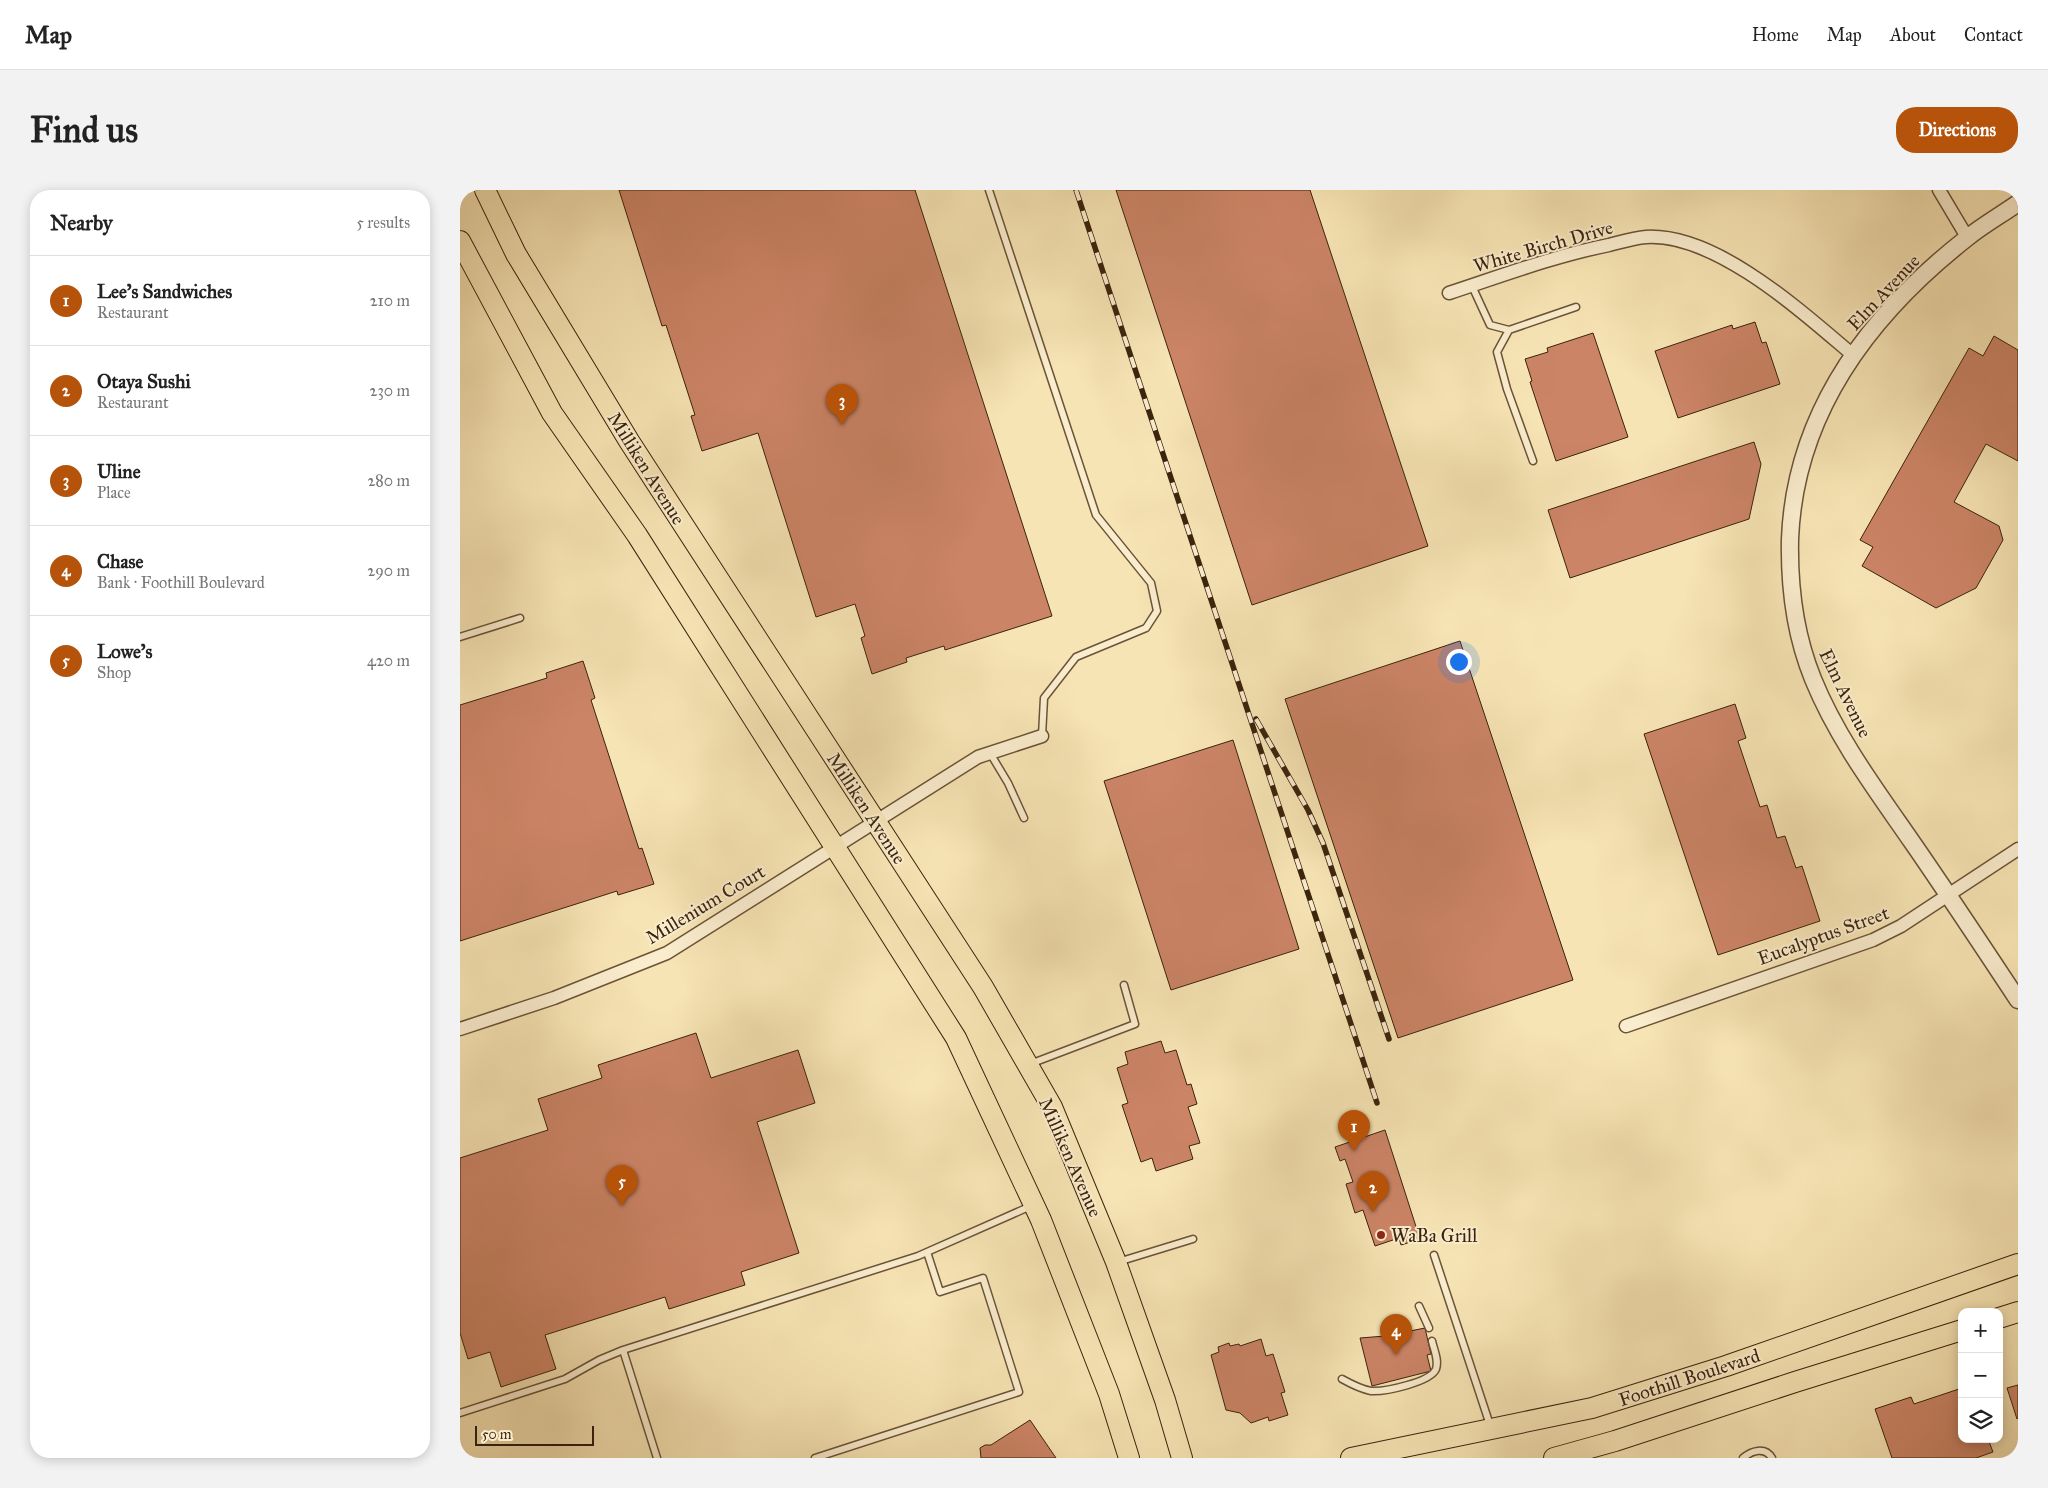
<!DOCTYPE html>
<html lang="en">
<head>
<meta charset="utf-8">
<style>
  :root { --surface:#fff; --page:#f2f2f2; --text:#222; --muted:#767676; --line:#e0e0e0; --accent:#b45309 }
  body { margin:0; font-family:"IM FELL Great Primer",serif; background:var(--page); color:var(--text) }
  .controls { position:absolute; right:15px; bottom:15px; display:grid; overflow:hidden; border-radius:10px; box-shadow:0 2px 12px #0003 }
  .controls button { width:45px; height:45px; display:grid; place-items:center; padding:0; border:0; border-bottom:1px solid var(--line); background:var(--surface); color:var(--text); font:25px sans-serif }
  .scale { position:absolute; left:15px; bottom:12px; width:119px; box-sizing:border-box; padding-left:5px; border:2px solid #3b230d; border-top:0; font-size:14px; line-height:18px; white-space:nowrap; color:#3b230d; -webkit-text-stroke:4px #faedce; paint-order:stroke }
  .you { position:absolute; left:998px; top:471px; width:18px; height:18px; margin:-12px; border:4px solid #fff; border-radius:50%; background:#1a73e8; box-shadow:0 0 0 8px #1a73e833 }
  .badge { display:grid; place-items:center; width:32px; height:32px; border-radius:50%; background:var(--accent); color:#fff; font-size:16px; font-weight:700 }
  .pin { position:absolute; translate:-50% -41px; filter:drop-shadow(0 1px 2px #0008) }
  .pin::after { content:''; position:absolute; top:26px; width:18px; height:15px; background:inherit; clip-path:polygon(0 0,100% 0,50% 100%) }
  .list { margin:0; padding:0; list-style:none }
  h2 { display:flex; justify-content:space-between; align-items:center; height:65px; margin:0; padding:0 20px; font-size:21px }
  h2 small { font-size:16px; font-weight:400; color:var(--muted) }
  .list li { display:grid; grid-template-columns:32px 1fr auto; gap:15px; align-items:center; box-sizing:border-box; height:90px; padding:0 20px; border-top:1px solid var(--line) }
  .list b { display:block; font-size:19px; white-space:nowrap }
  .list p { margin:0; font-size:16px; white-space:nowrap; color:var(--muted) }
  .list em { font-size:16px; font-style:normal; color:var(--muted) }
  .icon { flex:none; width:28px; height:28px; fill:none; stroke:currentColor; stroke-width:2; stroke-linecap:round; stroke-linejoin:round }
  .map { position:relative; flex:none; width:1558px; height:1268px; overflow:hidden; border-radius:20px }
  header { display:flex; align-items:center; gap:30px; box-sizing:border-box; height:70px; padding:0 25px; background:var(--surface); border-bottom:1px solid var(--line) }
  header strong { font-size:24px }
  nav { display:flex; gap:28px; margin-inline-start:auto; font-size:18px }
  .intro { display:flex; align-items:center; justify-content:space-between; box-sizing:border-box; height:120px; padding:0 30px }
  h1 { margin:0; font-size:35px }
  .button { padding:12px 22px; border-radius:20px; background:var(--accent); color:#fff; font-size:18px; font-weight:700 }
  main { display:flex; gap:30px; padding:0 30px }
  aside { flex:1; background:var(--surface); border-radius:20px; box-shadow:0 2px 12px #0003 }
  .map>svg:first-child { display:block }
  .building { fill:#cb8466; stroke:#3b230d }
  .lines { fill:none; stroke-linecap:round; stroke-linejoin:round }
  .service-casing { stroke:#6a5337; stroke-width:9 }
  .minor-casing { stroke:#6a5337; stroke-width:15 }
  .tertiary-casing { stroke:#6a5337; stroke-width:19 }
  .primary-casing { stroke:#3b230d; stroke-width:22 }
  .service { stroke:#faedce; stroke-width:6 }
  .minor { stroke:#faedce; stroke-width:12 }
  .tertiary { stroke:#faedce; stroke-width:16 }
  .primary { stroke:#f7e4b4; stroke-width:20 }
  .rail-casing { stroke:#3b230d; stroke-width:5.5 }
  .rail { stroke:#faedce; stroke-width:4; stroke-dasharray:11; stroke-linecap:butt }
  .poi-dot { fill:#8f2418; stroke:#faedce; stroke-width:2 }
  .labels { text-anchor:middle; stroke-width:4; stroke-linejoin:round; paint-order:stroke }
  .street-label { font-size:19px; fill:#3b230d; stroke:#faedce }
  .poi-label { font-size:19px; fill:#3b230d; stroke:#faedce; text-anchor:start }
</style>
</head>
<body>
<header>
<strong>Map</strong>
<nav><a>Home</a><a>Map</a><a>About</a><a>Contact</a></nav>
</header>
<div class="intro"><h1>Find us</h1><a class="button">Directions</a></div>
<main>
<aside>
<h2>Nearby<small>5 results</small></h2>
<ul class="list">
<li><span class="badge">1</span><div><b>Lee's Sandwiches</b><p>Restaurant</p></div><em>210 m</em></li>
<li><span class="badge">2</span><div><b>Otaya Sushi</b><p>Restaurant</p></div><em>230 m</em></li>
<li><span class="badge">3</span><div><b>Uline</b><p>Place</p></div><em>280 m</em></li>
<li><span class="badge">4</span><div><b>Chase</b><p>Bank · Foothill Boulevard</p></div><em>290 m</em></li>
<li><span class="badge">5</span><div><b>Lowe's</b><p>Shop</p></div><em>420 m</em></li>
</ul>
</aside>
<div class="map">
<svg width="1558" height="1268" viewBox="0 0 1558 1268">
  <rect width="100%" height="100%" fill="#f7e4b4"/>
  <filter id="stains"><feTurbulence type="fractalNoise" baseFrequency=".004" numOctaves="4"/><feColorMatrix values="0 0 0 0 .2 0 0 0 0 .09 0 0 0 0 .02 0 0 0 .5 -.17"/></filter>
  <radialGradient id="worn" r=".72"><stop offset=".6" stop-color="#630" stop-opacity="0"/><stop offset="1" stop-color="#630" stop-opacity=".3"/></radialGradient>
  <path class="building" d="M 159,0 L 455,0 L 592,426 L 485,460 L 484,456 L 446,468 L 447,472 L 412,484 L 401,448 L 405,446 L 395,414 L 356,427 L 298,243 L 242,261 L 231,226 L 235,225 L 206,135 L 202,136 Z
    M 656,0 L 850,0 L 968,356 L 792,415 Z
    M 1295,132 L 1302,153 L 1306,152 L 1320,194 L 1218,228 L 1195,161 L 1272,135 L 1273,139 Z
    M 1133,143 L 1168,247 L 1096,271 L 1070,192 L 1072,191 L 1065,169 L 1088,162 L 1087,158 Z
    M 1534,146 L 1558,160 L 1558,271 L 1526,254 L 1494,312 L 1539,336 L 1543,350 L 1516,398 L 1476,418 L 1402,376 L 1413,357 L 1400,350 L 1509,158 L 1523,166 Z
    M 1294,252 L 1301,274 L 1289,329 L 1110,388 L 1088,320 Z
    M 1000,451 L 1113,790 L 938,848 L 825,509 Z
    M 123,471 L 135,508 L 131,510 L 179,659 L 182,658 L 194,694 L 158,705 L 157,701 L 0,751 L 0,515 L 87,488 L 86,483 Z
    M 1275,514 L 1286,548 L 1278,551 L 1300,617 L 1307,615 L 1317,648 L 1325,646 L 1336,678 L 1342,676 L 1360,731 L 1258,765 L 1184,544 Z
    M 773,550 L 839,759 L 711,800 L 644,591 Z
    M 236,843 L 251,888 L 338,860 L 355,913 L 297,932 L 339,1063 L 281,1082 L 285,1095 L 209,1119 L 205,1107 L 85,1145 L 96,1179 L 41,1197 L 30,1162 L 8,1169 L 0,1143 L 0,968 L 88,940 L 78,909 L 142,888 L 138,875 Z
    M 701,851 L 705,863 L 716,860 L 727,895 L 731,894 L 737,914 L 728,917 L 740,953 L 729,956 L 733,969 L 696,981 L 692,968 L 681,972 L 662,915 L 668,913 L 657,878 L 668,874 L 665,862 Z
    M 925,940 L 960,1049 L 941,1055 L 939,1048 L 915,1056 L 903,1020 L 895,1023 L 886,994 L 893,992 L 885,969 L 880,971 L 875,957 Z
    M 943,1134 L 945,1142 L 965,1138 L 971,1164 L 967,1165 L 971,1181 L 912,1196 L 900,1148 L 925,1146 L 924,1138 Z
    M 801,1149 L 806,1166 L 813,1164 L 825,1202 L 821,1203 L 828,1225 L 809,1231 L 808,1227 L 791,1233 L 780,1223 L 766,1220 L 751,1165 L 759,1162 L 758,1157 L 769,1153 L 770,1156 L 779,1154 L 780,1156 Z
    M 1558,1195 L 1558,1228 L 1557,1229 L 1547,1198 Z
    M 1502,1198 L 1502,1249 L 1528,1249 L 1533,1262 L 1516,1268 L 1432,1268 L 1415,1219 L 1451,1207 L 1454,1214 Z
    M 570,1230 L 596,1268 L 521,1268 L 520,1258 L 525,1255 L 531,1255 Z"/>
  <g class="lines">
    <defs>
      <path id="service" d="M 529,0 L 636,325 L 691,393 L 697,421 L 686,438 L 616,467 L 584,508 L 582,546
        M 1012,96 L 1030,135 L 1049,140 L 1116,117
        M 1049,140 L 1037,162 L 1047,199 L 1073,271
        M 0,447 L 60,428
        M 530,563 L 548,593 L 564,628
        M 570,874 L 675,834 L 664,795
        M 974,1065 L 1030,1235
        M 658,1072 L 733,1049
        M 959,1116 L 969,1138
        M 163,1160 L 197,1268
        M 882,1189 C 891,1194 901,1199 911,1201 C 925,1202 971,1192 976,1179 C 979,1170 974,1160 972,1151
        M 0,1223 L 105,1189 L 139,1170 L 163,1160 L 458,1066 L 571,1016
        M 355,1268 L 559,1202 L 523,1088 L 480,1102 L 467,1062
        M 1283,1268 C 1291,1261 1305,1256 1312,1268"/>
      <path id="minor" d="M 1479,0 L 1507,47
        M 989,103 C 1041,86 1094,66 1149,55 C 1161,52 1173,48 1186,47 C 1256,43 1342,122 1393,165
        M 1166,836 L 1413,750 L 1441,736 L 1558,659
        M 0,839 L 94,808 L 207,763 L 518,567 L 582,546"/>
      <path id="tertiary" d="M 1558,13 C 1541,25 1523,35 1507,48 C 1410,124 1335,223 1330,349 C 1329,397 1335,445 1353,489 C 1377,548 1416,600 1452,652 C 1488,704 1523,757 1558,810"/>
      <path id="primary" d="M 25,0 L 56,64 L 169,251 L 523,797 L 592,917 L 656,1072 L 705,1210 L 722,1268
        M 0,51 L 92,223 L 177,345 L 496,848 L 581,1030 L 649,1204 L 669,1268
        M 1539,1128 L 1558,1122
        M 891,1268 L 1132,1218 L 1266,1176 L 1558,1074
        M 1094,1268 L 1155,1251 L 1335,1192 L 1502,1140"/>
    </defs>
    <use href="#service" class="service-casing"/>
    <use href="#minor" class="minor-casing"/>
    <use href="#tertiary" class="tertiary-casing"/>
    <use href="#primary" class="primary-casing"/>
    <use href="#service" class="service"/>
    <use href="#minor" class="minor"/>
    <use href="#tertiary" class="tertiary"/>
    <use href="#primary" class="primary"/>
    <defs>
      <path id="rail" d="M 616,0 L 917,913
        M 796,529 L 848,620 L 863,653 L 929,849"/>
    </defs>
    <use href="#rail" class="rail-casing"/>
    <use href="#rail" class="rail"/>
  </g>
  <circle class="poi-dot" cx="921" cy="1045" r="5"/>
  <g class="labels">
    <g class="street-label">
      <text transform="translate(1083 56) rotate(-16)" y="7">White Birch Drive</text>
      <text transform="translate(1423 102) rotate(-47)" y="7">Elm Avenue</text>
      <text transform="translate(187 278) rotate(58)" y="7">Milliken Avenue</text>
      <text transform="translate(1386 503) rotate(64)" y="7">Elm Avenue</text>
      <text transform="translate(407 618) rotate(57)" y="7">Milliken Avenue</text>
      <text transform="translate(245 714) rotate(-31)" y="7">Millenium Court</text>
      <text transform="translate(1363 745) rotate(-20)" y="7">Eucalyptus Street</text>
      <text transform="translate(611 967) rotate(66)" y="7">Milliken Avenue</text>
      <text transform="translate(1229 1187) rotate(-18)" y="7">Foothill Boulevard</text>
    </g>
    <g class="poi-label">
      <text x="931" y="1052">WaBa Grill</text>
    </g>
  </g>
  <rect width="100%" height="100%" filter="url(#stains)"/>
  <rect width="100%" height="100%" fill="url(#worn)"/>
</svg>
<div class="controls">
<button>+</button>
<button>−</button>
<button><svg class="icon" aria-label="layers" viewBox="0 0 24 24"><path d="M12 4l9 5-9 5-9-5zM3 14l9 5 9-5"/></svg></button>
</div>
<div class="scale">50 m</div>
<div class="you"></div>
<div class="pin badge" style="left:894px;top:961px">1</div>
<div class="pin badge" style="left:913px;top:1022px">2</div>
<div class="pin badge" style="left:382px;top:235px">3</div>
<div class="pin badge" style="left:936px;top:1165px">4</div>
<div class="pin badge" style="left:162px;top:1016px">5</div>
</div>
</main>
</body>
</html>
